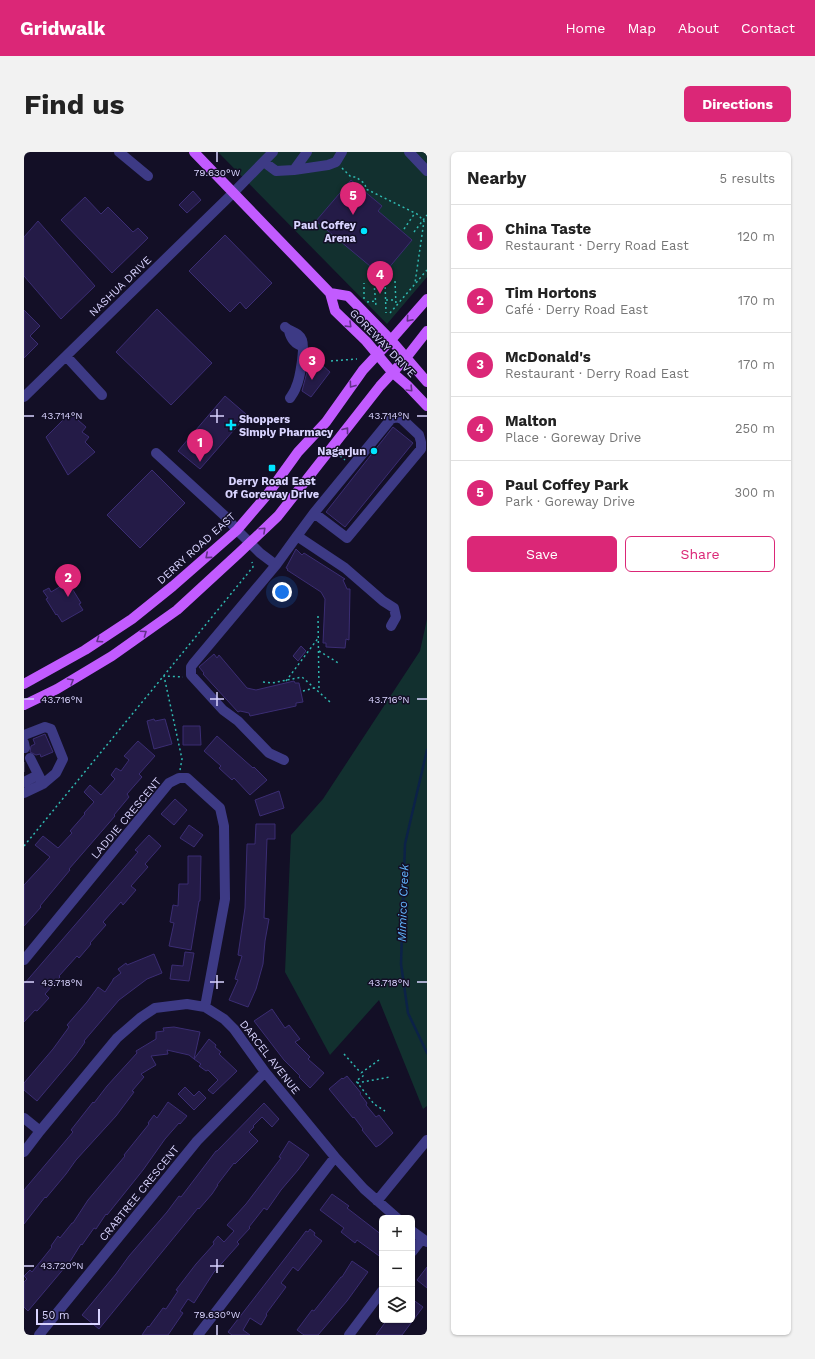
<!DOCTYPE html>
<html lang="en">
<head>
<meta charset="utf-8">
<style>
  :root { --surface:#fff; --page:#f2f2f2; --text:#222; --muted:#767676; --line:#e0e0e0; --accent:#db2777 }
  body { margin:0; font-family:"Work Sans",sans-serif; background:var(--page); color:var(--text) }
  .controls { position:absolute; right:12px; bottom:12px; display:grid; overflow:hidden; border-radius:6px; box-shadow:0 1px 3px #0004 }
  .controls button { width:36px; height:36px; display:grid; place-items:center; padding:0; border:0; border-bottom:1px solid var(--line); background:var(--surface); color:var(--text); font:20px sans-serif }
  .scale { position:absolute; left:12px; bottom:10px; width:64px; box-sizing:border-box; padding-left:4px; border:2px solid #d9d4ff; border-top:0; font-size:11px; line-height:14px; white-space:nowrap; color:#d9d4ff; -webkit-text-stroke:3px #130f26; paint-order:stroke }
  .you { position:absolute; left:258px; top:440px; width:14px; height:14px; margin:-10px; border:3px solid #fff; border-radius:50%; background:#1a73e8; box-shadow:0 0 0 6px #1a73e833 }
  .badge { display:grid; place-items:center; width:26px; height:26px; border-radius:50%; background:var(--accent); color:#fff; font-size:13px; font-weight:700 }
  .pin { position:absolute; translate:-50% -33px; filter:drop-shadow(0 1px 2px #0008) }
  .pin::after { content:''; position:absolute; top:21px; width:14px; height:12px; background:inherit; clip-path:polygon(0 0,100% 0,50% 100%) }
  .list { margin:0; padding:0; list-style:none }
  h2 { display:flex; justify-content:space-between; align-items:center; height:52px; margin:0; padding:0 16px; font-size:17px }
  h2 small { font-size:13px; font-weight:400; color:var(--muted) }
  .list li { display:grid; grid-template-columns:26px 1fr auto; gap:12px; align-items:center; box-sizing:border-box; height:64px; padding:0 16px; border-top:1px solid var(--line) }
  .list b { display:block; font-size:15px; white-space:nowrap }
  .list p { margin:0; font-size:13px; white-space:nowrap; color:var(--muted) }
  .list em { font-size:13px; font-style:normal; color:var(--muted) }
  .actions { display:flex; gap:8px; padding:12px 16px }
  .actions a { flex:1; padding:9px 0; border:1px solid var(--accent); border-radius:6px; text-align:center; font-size:14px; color:var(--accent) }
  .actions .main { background:var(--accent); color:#fff }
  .icon { flex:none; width:22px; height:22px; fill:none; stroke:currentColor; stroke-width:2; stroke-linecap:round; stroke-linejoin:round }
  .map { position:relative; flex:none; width:403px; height:1183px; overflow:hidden; border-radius:6px }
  header { display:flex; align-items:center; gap:24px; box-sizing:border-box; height:56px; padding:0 20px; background:var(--accent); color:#fff }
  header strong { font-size:19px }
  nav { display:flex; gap:22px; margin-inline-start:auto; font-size:14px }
  .intro { display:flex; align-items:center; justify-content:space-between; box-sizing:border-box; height:96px; padding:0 24px }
  h1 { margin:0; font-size:28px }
  .button { padding:10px 18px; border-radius:6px; background:var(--accent); color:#fff; font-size:14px; font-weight:700 }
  main { display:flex; gap:24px; padding:0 24px }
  aside { flex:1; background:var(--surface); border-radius:6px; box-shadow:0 1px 3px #0004 }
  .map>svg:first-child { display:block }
  .green { fill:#12302f }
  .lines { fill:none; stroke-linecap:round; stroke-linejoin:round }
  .stream { stroke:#0c2248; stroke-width:2.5 }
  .building { fill:#241b47; stroke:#3b2d73 }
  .minor-tunnel { stroke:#312d47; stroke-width:10; stroke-dasharray:10 5; stroke-linecap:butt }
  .path { stroke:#2fb8b0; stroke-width:1.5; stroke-dasharray:2 3; stroke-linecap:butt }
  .minor { stroke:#3d3a85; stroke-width:10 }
  .major { stroke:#c25bff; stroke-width:10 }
  .oneway { stroke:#623188 }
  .ticks { fill:none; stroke:#d9d4ff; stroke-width:1.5 }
  .poi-dot { fill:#00e5ff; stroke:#130f26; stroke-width:1.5 }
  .labels { text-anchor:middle; stroke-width:3; stroke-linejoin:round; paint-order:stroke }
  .poi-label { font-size:11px; font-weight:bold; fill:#d9d4ff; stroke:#130f26; text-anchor:end }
  .street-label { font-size:11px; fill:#d9d4ff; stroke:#130f26 }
  .water-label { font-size:12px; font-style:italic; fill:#62b6ff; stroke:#130f26 }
  .ticks-label { font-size:10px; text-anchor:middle; fill:#d9d4ff; stroke:#130f26; stroke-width:3; stroke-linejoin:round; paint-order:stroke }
</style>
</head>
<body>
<header>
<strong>Gridwalk</strong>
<nav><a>Home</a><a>Map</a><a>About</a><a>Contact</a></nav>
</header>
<div class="intro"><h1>Find us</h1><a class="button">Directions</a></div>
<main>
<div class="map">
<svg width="403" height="1183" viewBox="0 0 403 1183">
  <rect width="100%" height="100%" fill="#130f26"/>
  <path class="green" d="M 194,0 L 403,0 L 403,125 L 363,172 Z
    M 403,467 L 403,954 L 399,957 L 355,848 L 306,903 L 261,820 L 267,683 L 299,647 L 396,499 Z"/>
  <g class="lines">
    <path class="stream" d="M 403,598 L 381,692 L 377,812 L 384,861 L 403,901"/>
  </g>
  <path class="building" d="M 327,28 L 358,54 L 354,59 L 388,88 L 358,124 L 292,69 Z
    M 169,39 L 177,48 L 163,61 L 155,53 Z
    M 61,45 L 77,62 L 84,55 L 109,80 L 114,76 L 124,86 L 88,121 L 37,68 Z
    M 14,69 L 71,134 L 37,167 L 0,124 L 0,85 Z
    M 201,83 L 248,131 L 222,157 L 216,150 L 206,160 L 165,119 Z
    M 133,157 L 188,211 L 147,253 L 92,200 Z
    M 0,158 L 16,174 L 6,184 L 14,192 L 0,206 Z
    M 285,202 L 306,220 L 287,245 L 278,239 L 283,220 Z
    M 201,244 L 223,263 L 176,317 L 154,299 Z
    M 46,261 L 62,275 L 58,280 L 65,285 L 61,290 L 71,300 L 44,323 L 22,285 Z
    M 369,275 L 389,291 L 321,375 L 302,360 Z
    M 128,318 L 161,351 L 116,396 L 83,363 Z
    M 272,397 L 278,403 L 280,401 L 321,427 L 319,428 L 323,437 L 326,437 L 325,488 L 322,487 L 321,496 L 302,495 L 302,491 L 299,491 L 301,447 L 297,440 L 263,418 L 264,417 L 262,416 Z
    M 44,430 L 57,451 L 55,452 L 59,458 L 38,470 L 33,462 L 32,463 L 22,447 L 24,446 L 19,439 L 25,436 L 27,440 Z
    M 277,494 L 282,499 L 274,509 L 269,504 Z
    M 190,502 L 193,506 L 195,503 L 223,536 L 232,538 L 270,529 L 271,531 L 275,531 L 279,550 L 272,551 L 272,554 L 226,564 L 225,561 L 216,559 L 214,560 L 179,522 L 180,521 L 175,515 Z
    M 130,567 L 131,569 L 141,567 L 148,592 L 130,597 L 123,569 Z
    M 159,574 L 176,574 L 177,593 L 159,593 Z
    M 21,582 L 29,600 L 17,605 L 16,602 L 12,603 L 6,600 L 7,594 L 11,592 L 9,587 Z
    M 193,584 L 229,616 L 230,615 L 243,628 L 226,643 L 210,626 L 208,628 L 195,616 L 197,614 L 180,599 Z
    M 114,589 L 131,604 L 115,622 L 118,625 L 103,642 L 105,645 L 90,663 L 91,664 L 45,717 L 46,718 L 16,754 L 17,755 L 0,774 L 0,733 L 26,705 L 11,693 L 19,684 L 34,696 L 48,681 L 46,679 L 61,662 L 60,661 L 70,650 L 60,640 L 66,633 L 77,643 L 91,627 L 87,623 L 92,616 L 97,619 L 105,608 L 100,604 Z
    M 255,639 L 260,656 L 236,664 L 231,648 Z
    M 151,647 L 163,658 L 150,673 L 137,662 Z
    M 232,672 L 251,672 L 251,687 L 243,687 L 240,766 L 245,767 L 241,789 L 239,812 L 232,837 L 224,855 L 205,848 L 214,828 L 211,827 L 218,804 L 214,803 L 221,756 L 223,692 L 231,692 Z
    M 165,673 L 179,683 L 170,695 L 156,686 Z
    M 125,683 L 137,694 L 121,712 L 124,715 L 107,734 L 112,738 L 99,753 L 97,750 L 79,770 L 82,773 L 66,791 L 67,792 L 55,806 L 53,804 L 35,824 L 36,825 L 21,842 L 25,846 L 13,859 L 11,858 L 0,870 L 0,832 L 114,700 L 111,698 Z
    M 164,704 L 177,704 L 176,749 L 175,749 L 167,798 L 145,794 L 150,771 L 146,770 L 149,753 L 154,754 L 155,732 L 164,732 Z
    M 161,800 L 170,801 L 165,829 L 146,827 L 148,813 L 159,814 Z
    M 130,802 L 138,821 L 123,827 L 95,848 L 60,889 L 61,890 L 51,904 L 13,949 L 0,938 L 0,931 L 29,897 L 45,875 L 43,873 L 63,850 L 74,835 L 81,840 L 89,828 L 89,827 L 97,821 L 94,817 L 102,811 L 103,813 Z
    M 248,857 L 261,876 L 265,873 L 276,887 L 271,890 L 286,905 L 284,907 L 300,921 L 286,936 L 275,925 L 276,924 L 260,908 L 230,869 Z
    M 150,875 L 176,880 L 170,907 L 165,903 L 143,898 L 144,902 L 127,904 L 132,913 L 117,922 L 120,925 L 108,939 L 110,940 L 92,964 L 52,1008 L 42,1022 L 22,1046 L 21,1045 L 0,1072 L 0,1038 L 49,980 L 47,978 L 69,950 L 70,951 L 83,934 L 113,901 L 112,899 L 132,887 L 132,880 L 140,879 L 139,876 Z
    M 185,887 L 192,893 L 191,895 L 197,900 L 195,902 L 213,919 L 189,942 L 184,938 L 194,928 L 184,918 L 182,919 L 175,914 L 177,912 L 170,907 Z
    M 323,924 L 337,941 L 336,942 L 343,951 L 342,953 L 352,965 L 355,963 L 369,981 L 357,992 L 352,995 L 338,978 L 339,977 L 330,965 L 329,966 L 305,937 L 318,926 L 319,927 Z
    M 161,935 L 170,944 L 175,939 L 182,946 L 170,958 L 154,942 Z
    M 144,950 L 163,964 L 156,972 L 155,971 L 141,987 L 119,1018 L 83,1063 L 82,1062 L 72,1077 L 70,1076 L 58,1093 L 57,1092 L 47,1108 L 4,1159 L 0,1155 L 0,1130 L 3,1127 L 0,1124 L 6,1118 L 8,1120 L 28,1095 L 27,1094 L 34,1084 L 36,1086 L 48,1071 L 49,1071 L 64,1048 L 101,1004 L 100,1003 L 125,972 L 124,971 L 130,963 L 133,966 Z
    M 240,951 L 255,967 L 248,975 L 238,965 L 229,974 L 230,975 L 225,980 L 234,989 L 211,1012 L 210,1011 L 193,1033 L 194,1033 L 188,1042 L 175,1057 L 174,1056 L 75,1177 L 58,1163 L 92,1122 L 105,1104 L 143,1060 L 155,1044 L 157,1045 L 192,999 L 193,999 Z
    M 265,989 L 285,1003 L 274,1018 L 257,1038 L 243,1058 L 240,1056 L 225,1075 L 226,1076 L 213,1090 L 215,1092 L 190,1120 L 170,1151 L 164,1147 L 156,1159 L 159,1161 L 144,1183 L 118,1183 L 124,1174 L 125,1175 L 139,1156 L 142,1157 L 154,1139 L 152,1138 L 172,1112 L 190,1092 L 189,1090 L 194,1084 L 200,1090 L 210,1079 L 203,1073 L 222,1052 L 257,1006 L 255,1005 Z
    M 308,1042 L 325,1054 L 323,1056 L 358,1083 L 358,1106 L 333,1088 L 331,1091 L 317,1080 L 320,1076 L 296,1058 Z
    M 286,1077 L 291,1081 L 290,1083 L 298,1089 L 274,1119 L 269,1115 L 257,1131 L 262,1135 L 242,1162 L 243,1163 L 237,1173 L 226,1166 L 219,1178 L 226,1183 L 208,1183 L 204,1180 L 276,1087 L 282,1079 L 284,1080 Z
    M 328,1109 L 344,1120 L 323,1149 L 294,1183 L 280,1183 L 273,1178 L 288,1158 L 290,1159 L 317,1125 L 318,1125 Z
    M 403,1115 L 403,1136 L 393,1128 Z
    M 388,1147 L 399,1155 L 378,1183 L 352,1183 L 363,1168 L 388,1168 Z"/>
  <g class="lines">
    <path class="minor-tunnel" d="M 0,615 L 1,615"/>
    <path class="path" d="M 318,16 L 327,25 L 332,25 L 341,32 L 342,37 L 393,62 L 400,69 L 391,131
      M 380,77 L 391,61
      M 390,80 L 403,63
      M 371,129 L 372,153
      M 361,130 L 362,161
      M 350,131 L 352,154
      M 340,147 L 340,131
      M 362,148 L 372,148
      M 343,150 L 351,149
      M 366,161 L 403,118
      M 307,209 L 333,207
      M 316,304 L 321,308
      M 294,464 L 295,539
      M 295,499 L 316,512
      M 262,529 L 295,485
      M 239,530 L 248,531 L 278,525 L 306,550
      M 279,539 L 290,536
      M 156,618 L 158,607 L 140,524 L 159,525
      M 0,694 L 229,415 L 228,410
      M 320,902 L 337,921
      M 355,908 L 337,921 L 339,924 L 332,929 L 350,952 L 361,959
      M 333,931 L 366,925"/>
    <path class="minor" d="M 95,0 L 124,24
      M 385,0 L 403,19
      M 240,10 L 252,19 L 270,18 L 304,13 L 312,10 L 318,0
      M 270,18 L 283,0
      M 261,175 C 266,180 275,180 278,188 C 281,196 276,227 272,235 C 271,239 268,243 266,246
      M 265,179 C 267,187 271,192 278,194
      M 42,204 L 78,243
      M 0,245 L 209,41 L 249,0
      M 132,301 L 202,365 L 213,378 L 236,401 L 252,413
      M 273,384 L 290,361 L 367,267 L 373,265 L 378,267 L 395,283 L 397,290 L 397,297 L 323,386 L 290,361
      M 0,583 L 21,575 L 27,577 L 39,607 L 32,621 L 19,632
      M 0,591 L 1,596
      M 260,608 L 245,601 L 214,569 L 199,558 L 167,523 L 167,515 L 169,512 L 252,413 L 273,384 L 321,416 L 359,449 L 370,456 L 372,465 L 367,474
      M 0,630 L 14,623
      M 0,641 L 19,632 L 6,606
      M 0,808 L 145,631 L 155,626 L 163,626 L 196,656 L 200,674 L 201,747 L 181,855
      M 0,966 L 16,979
      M 0,1000 L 16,979 L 93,886 L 116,866 L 131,856 L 163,852 L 181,855 L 200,867 L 210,877 L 241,920 L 311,1005 L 340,1037 L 373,1066
      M 353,1049 L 403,988
      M 388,1079 L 403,1090
      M 388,1100 L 398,1087
      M 15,1183 L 173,989 L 241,920
      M 174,1183 L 311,1005
      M 325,1183 L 358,1139"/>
    <path class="major" d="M 170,0 L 306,141 L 311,159 L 342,189 L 369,221 L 383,233 L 403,254
      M 306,141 L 324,144 L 367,188 L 403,230
      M 0,532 L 61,498 L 108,467 L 149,434 L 213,378 L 243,343 L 274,300 L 302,270 L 339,218 L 367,188 L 403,147
      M 0,553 L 33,537 L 88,504 L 153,458 L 215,401 L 254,364 L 356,234 L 382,206 L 403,179"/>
  </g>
  <defs><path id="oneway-chevron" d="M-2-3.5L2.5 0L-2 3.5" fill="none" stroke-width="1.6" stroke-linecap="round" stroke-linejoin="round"/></defs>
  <g class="oneway">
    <use href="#oneway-chevron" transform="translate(385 167) rotate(131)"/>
    <use href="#oneway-chevron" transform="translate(325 173) rotate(44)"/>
    <use href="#oneway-chevron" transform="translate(328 233) rotate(126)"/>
    <use href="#oneway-chevron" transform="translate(386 237) rotate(46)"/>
    <use href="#oneway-chevron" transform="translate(322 278) rotate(-52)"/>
    <use href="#oneway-chevron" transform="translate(239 378) rotate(-43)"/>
    <use href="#oneway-chevron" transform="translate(184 404) rotate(139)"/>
    <use href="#oneway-chevron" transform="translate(120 481) rotate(-35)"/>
    <use href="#oneway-chevron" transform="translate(75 488) rotate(146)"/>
    <use href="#oneway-chevron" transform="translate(47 529) rotate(-31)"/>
  </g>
  <path class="ticks" d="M 193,0 L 193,10M 193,257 L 193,271M 0,264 L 10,264M 186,264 L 200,264M 393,264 L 403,264M 193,540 L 193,554M 0,547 L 10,547M 186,547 L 200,547M 393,547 L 403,547M 193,823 L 193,837M 0,830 L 10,830M 186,830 L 200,830M 393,830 L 403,830M 193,1107 L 193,1121M 0,1114 L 10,1114M 186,1114 L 200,1114M 193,1173 L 193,1183"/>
  <g class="poi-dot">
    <circle cx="340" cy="79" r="4"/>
    <path d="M205 267h4v4h4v4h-4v4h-4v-4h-4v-4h4z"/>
    <circle cx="350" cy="299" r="4"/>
    <rect x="244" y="312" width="8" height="8" rx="2"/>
  </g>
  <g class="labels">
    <g class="poi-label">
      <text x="332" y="77">Paul Coffey<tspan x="332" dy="13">Arena</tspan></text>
      <text x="215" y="271" text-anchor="start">Shoppers<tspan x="215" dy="13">Simply Pharmacy</tspan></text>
      <text x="342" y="303">Nagarjun</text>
      <text x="248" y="333" text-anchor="middle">Derry Road East<tspan x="248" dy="13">Of Goreway Drive</tspan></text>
    </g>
    <g class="street-label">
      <text transform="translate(96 134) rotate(-44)" y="4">NASHUA DRIVE</text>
      <text transform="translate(359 191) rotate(46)" y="4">GOREWAY DRIVE</text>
      <text transform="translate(172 396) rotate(-42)" y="4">DERRY ROAD EAST</text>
      <text transform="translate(102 666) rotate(-50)" y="4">LADDIE CRESCENT</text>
      <text transform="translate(246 905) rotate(52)" y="4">DARCEL AVENUE</text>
      <text transform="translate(115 1041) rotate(-51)" y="4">CRABTREE CRESCENT</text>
    </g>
    <g class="water-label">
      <text transform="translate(379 751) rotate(-88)" y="4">Mimico Creek</text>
    </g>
  </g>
  <g class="ticks-label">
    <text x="193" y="24">79.630°W</text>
    <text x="38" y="267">43.714°N</text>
    <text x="365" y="267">43.714°N</text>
    <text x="38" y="551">43.716°N</text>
    <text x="365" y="551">43.716°N</text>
    <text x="38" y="834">43.718°N</text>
    <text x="365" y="834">43.718°N</text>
    <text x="38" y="1117">43.720°N</text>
    <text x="193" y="1166">79.630°W</text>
  </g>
</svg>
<div class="controls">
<button>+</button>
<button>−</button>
<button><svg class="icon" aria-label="layers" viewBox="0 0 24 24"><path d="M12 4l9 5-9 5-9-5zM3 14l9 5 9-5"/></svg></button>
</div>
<div class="scale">50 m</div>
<div class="you"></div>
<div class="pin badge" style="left:176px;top:310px">1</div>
<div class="pin badge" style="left:44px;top:445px">2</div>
<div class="pin badge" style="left:288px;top:228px">3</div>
<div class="pin badge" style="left:356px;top:142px">4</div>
<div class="pin badge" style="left:329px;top:63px">5</div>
</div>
<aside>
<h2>Nearby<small>5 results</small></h2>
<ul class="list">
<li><span class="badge">1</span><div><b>China Taste</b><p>Restaurant · Derry Road East</p></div><em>120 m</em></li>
<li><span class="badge">2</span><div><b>Tim Hortons</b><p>Café · Derry Road East</p></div><em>170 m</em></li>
<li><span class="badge">3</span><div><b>McDonald's</b><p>Restaurant · Derry Road East</p></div><em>170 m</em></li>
<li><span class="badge">4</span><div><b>Malton</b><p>Place · Goreway Drive</p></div><em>250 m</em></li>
<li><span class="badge">5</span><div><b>Paul Coffey Park</b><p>Park · Goreway Drive</p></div><em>300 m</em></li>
</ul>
<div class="actions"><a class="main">Save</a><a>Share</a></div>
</aside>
</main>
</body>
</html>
